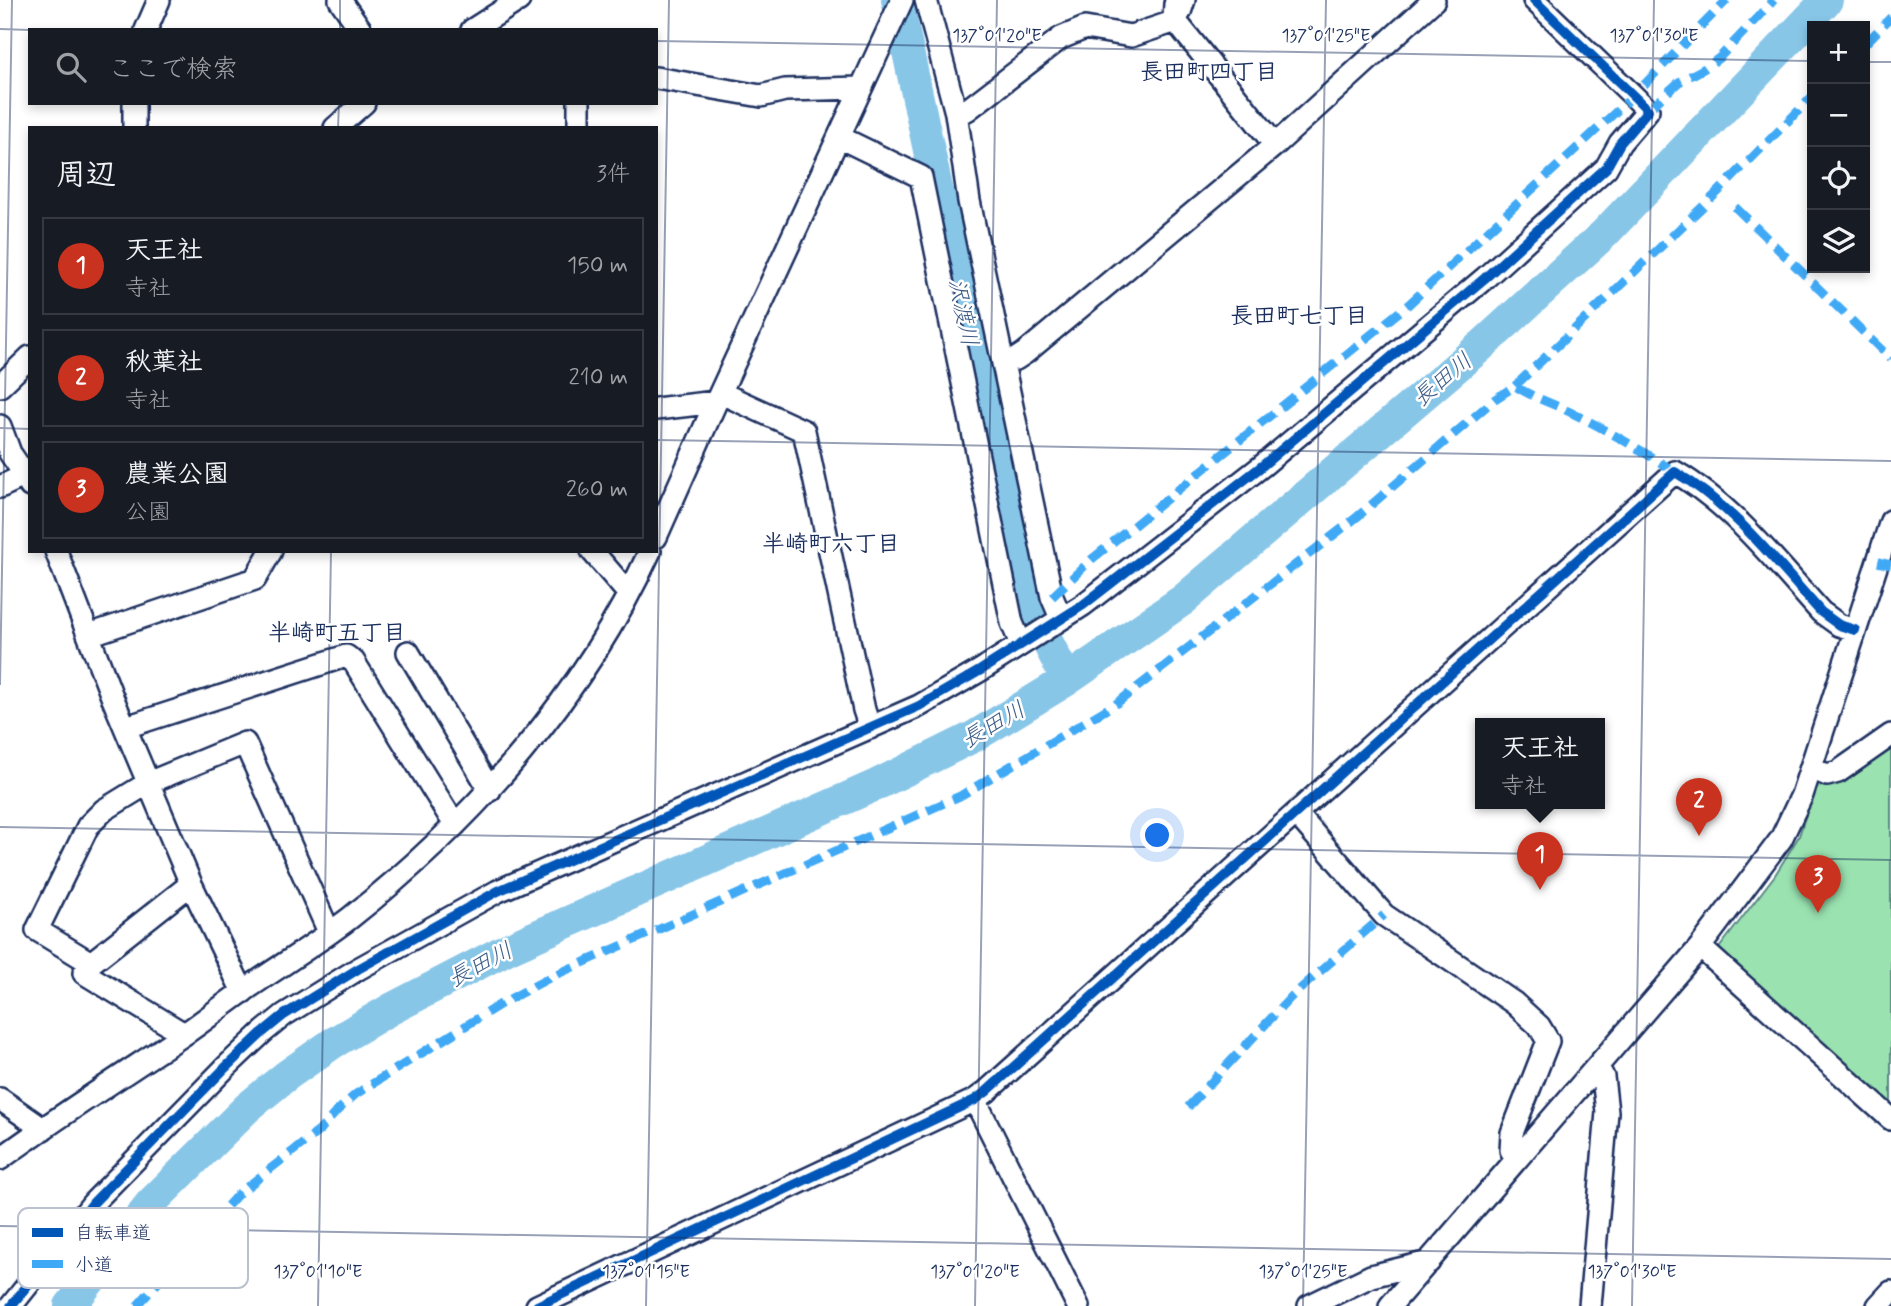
<!DOCTYPE html>
<html lang="ja">
<head>
<meta charset="utf-8">
<style>
  :root { --surface:#171b24; --page:#20242c; --text:#f1f3f6; --muted:#9ea1a6; --line:#363941; --accent:#c8321e }
  body { margin:0; font-family:Mynerve,"Klee One",sans-serif; background:var(--page); color:var(--text) }
  .controls { position:absolute; right:21px; top:21px; display:grid; overflow:hidden; border-radius:0px; box-shadow:0 4px 10px #0003 }
  .controls button { width:63px; height:63px; display:grid; place-items:center; padding:0; border:0; border-bottom:2px solid var(--line); background:var(--surface); color:var(--text); font:35px sans-serif }
  .you { position:absolute; left:1158px; top:836px; width:24px; height:24px; margin:-18px; border:5px solid #fff; border-radius:50%; background:#1a73e8; box-shadow:0 0 0 10px #1a73e833 }
  .badge { display:grid; place-items:center; width:46px; height:46px; border-radius:50%; background:var(--accent); color:#fff; font-size:23px; font-weight:700 }
  .pin { position:absolute; translate:-50% -58px; filter:drop-shadow(0 2px 4px #0008) }
  .pin::after { content:''; position:absolute; top:37px; width:24px; height:21px; background:inherit; clip-path:polygon(0 0,100% 0,50% 100%) }
  .popup { position:absolute; left:1475px; top:718px; width:130px; height:91px; box-sizing:border-box; display:grid; place-content:center; border-radius:0px; background:var(--surface); filter:drop-shadow(0 2px 5px #0005); font-size:23px; white-space:nowrap; color:var(--muted) }
  .popup b { font-size:26px; color:var(--text) }
  .popup::after { content:''; position:absolute; left:50%; top:100%; margin-left:-14px; border:14px solid transparent; border-top-color:var(--surface) }
  .list { margin:0; padding:0; list-style:none }
  h2 { display:flex; justify-content:space-between; align-items:center; height:91px; margin:0; padding:0 28px; font-size:30px }
  h2 small { font-size:23px; font-weight:400; color:var(--muted) }
  .list li { display:grid; grid-template-columns:46px 1fr auto; gap:21px; align-items:center; box-sizing:border-box; height:98px; margin:0 14px 14px; padding:0 14px; border:2px solid var(--line); border-radius:0px }
  .list b { display:block; font-size:26px; white-space:nowrap }
  .list p { margin:0; font-size:23px; white-space:nowrap; color:var(--muted) }
  .list em { font-size:23px; font-style:normal; color:var(--muted) }
  .icon { flex:none; width:38px; height:38px; fill:none; stroke:currentColor; stroke-width:2; stroke-linecap:round; stroke-linejoin:round }
  .map { position:relative; flex:none; width:1891px; height:1306px; overflow:hidden }
  .search { position:absolute; background:var(--surface); box-shadow:0 4px 10px #0003; left:28px; top:28px; width:630px; height:77px; display:flex; align-items:center; gap:18px; box-sizing:border-box; padding:0 24px; border-radius:0px; color:var(--muted); font-size:26px }
  .panel { position:absolute; background:var(--surface); box-shadow:0 4px 10px #0003; left:28px; top:126px; width:630px; height:427px; border-radius:0px }
  .map>svg:first-child { display:block }
  .green { fill:#9ae2b0; stroke:#5a8887; stroke-width:2 }
  .lines { fill:none; stroke-linecap:round; stroke-linejoin:round }
  .river { stroke:#88c6e8; stroke-width:32 }
  .minor-casing { stroke:#1b2f5e; stroke-width:26 }
  .minor { stroke:#fff; stroke-width:21 }
  .quiet { stroke:#3fa9f5; stroke-width:9; stroke-dasharray:18 9; stroke-linecap:butt }
  .cycleway-casing { stroke:#fff; stroke-width:15 }
  .cycleway { stroke:#0057b8; stroke-width:10 }
  .ticks { fill:none; stroke:#1b2f5e; stroke-width:2; stroke-opacity:0.45 }
  .labels { text-anchor:middle; stroke-width:5; stroke-linejoin:round; paint-order:stroke }
  .neighbourhood-label { font-size:23px; font-weight:bold; fill:#1b2f5e; stroke:#fff }
  .water-label { font-size:23px; font-style:italic; fill:#3c5c87; stroke:#fff }
  .key { fill:#fff; stroke:#bbc1cf; stroke-width:2 }
  .key-label { font-size:19px; fill:#1b2f5e }
  .ticks-label { font-size:18px; text-anchor:middle; fill:#1b2f5e; stroke:#fff; stroke-width:5; stroke-linejoin:round; paint-order:stroke }
</style>
</head>
<body>
<div class="map">
<svg width="1891" height="1306" viewBox="0 0 1891 1306">
  <rect width="100%" height="100%" fill="#fff"/>
  <filter id="ink" filterUnits="userSpaceOnUse"><feTurbulence type="fractalNoise" baseFrequency=".0143" numOctaves="2"/><feDisplacementMap in="SourceGraphic" scale="14" xChannelSelector="R" yChannelSelector="G"/><feConvolveMatrix kernelMatrix="1 2 1 2 8 2 1 2 1" color-interpolation-filters="sRGB"/></filter>
  <g filter="url(#ink)">
    <path class="green" d="M 1891,745 L 1891,1109 L 1716,952 L 1775,875 L 1799,836 L 1815,786 L 1824,783 L 1835,784 Z"/>
    <g class="lines">
      <path class="river" d="M 897,0 L 1027,611 L 1035,623
        M 1048,643 L 1067,680
        M 70,1306 L 151,1203 L 247,1108 L 286,1076 L 333,1043 L 391,1009 L 507,949 L 876,785 L 975,736 L 1067,680 L 1183,600 L 1481,346 L 1604,234 L 1827,0"/>
      <defs>
        <path id="minor" d="M 340,0 L 361,30
          M 926,0 L 956,113 L 969,201 L 1052,597 L 1061,618
          M 1175,4 L 1174,19 L 1275,145
          M 146,30 L 159,0
          M 472,30 L 519,0
          M 656,78 L 761,96 L 785,90 L 861,88
          M 134,103 L 134,128
          M 579,103 L 579,128
          M 956,113 L 967,110 L 1061,38 L 1085,28 L 1131,36 L 1170,23 L 1180,12 L 1184,0
          M 335,128 L 364,103
          M 839,137 L 921,177 L 1012,623 L 1021,644
          M 1004,361 L 1016,359 L 1025,353 L 1275,145 L 1434,0
          M 0,386 L 30,357
          M 721,393 L 804,431 L 864,710 L 870,728
          M 656,409 L 716,402
          M 0,426 L 10,453 L 25,475 L 30,486
          M 0,487 L 30,473
          M 656,537 L 716,402 L 902,0
          M 56,551 L 113,699 L 191,884 L 243,992
          M 592,551 L 628,593
          M 89,635 L 255,579 L 271,551
          M 408,652 L 490,790
          M 126,727 L 346,656 L 354,662 L 455,825
          M 1811,768 L 1827,775 L 1838,772 L 1891,735
          M 1296,813 L 1384,915 L 1514,1003 L 1539,1026 L 1548,1041 L 1512,1133 L 1511,1150 L 1517,1159
          M 191,884 L 91,963 L 37,930 L 88,826 L 104,810 L 148,783 L 245,743 L 329,932
          M 1700,947 L 1891,1119
          M 91,963 L 84,973 L 184,1034
          M 0,1099 L 43,1129
          M 975,1100 L 1078,1306
          M 0,1159 C 59,1116 120,1077 180,1037 C 203,1022 223,1005 245,990 C 280,966 316,944 350,918 C 474,820 584,696 650,551
          M 11,1306 L 93,1203 L 225,1068 L 262,1033 L 284,1015 L 358,969 L 498,891 L 919,706 L 981,670 L 1083,605 L 1262,466 L 1485,278 L 1606,168 L 1620,143 L 1648,110 L 1534,0
          M 537,1306 L 975,1100 L 986,1092 L 1675,472 C 1732,505 1777,563 1821,612 L 1839,625 L 1855,630
          M 1309,1306 L 1371,1276 L 1429,1262
          M 1390,1306 L 1700,947 L 1781,839 L 1802,795 L 1891,521
          M 1590,1306 L 1607,1112 L 1603,1077 L 1598,1067
          M 1878,1306 L 1891,1292"/>
      </defs>
      <use href="#minor" class="minor-casing"/>
      <use href="#minor" class="minor"/>
      <path class="quiet" d="M 1865,44 L 1891,17
        M 1648,110 L 1679,82 L 1705,68 L 1719,58 L 1774,0
        M 1735,207 L 1891,359
        M 1515,386 L 1720,190 L 1812,97
        M 1878,562 L 1891,565
        M 1052,597 L 1092,559 L 1409,304 L 1633,96 L 1727,0
        M 1188,1107 L 1291,997 L 1384,915
        M 137,1306 L 238,1194 L 319,1131 L 337,1111 L 356,1094 L 504,1002 L 553,976 L 960,796 L 1117,703 L 1357,517 L 1495,399 L 1515,386 C 1529,395 1543,400 1559,407 C 1599,425 1638,448 1675,472"/>
      <defs>
        <path id="cycleway" d="M 11,1306 L 93,1203 L 225,1068 L 262,1033 L 284,1015 L 358,969 L 498,891 L 919,706 L 981,670 L 1083,605 L 1262,466 L 1485,278 L 1606,168 L 1620,143 L 1648,110 L 1534,0
          M 537,1306 L 975,1100 L 986,1092 L 1675,472 C 1732,505 1777,563 1821,612 L 1839,625 L 1855,630"/>
      </defs>
      <use href="#cycleway" class="cycleway-casing"/>
      <use href="#cycleway" class="cycleway"/>
    </g>
  </g>
  <path class="ticks" d="M 0,29 L 30,30M 340,30 L 340,0M 656,41 L 1812,61M 1865,62 L 1891,62M 338,128 L 339,103M 0,428 L 30,429M 656,440 L 1891,461M 0,685 L 12,0M 0,827 L 1891,860M 0,1226 L 1891,1259M 318,1306 L 331,551M 646,1306 L 669,0M 975,1306 L 997,0M 1303,1306 L 1326,0M 1632,1306 L 1654,0"/>
  <g class="labels">
    <g class="neighbourhood-label">
      <text x="1209" y="79">長田町四丁目</text>
      <text x="1299" y="323">長田町七丁目</text>
      <text x="831" y="551">半崎町六丁目</text>
      <text x="337" y="640">半崎町五丁目</text>
    </g>
    <g class="water-label">
      <text transform="translate(964 312) rotate(78)" y="8">沢渡川</text>
      <text transform="translate(1442 379) rotate(-40)" y="8">長田川</text>
      <text transform="translate(993 724) rotate(-30)" y="8">長田川</text>
      <text transform="translate(480 964) rotate(-28)" y="8">長田川</text>
    </g>
  </g>
  <rect x="18" y="1208" width="230" height="80" rx="10" class="key"/>
  <rect x="32" y="1228" width="31" height="9" fill="#0057b8"/>
  <rect x="32" y="1260" width="31" height="8" fill="#3fa9f5"/>
  <g class="key-label">
    <text x="75" y="1239">自転車道</text>
    <text x="75" y="1271">小道</text>
  </g>
  <g class="ticks-label">
    <text x="997" y="41">137°01'20"E</text>
    <text x="1326" y="41">137°01'25"E</text>
    <text x="1654" y="41">137°01'30"E</text>
    <text x="318" y="1277">137°01'10"E</text>
    <text x="646" y="1277">137°01'15"E</text>
    <text x="975" y="1277">137°01'20"E</text>
    <text x="1303" y="1277">137°01'25"E</text>
    <text x="1632" y="1277">137°01'30"E</text>
  </g>
</svg>
<div class="controls">
<button>+</button>
<button>−</button>
<button><svg class="icon" aria-label="locate" viewBox="0 0 24 24"><circle cx="12" cy="12" r="6"/><path d="M12 2v4M12 18v4M2 12h4M18 12h4"/></svg></button>
<button><svg class="icon" aria-label="layers" viewBox="0 0 24 24"><path d="M12 4l9 5-9 5-9-5zM3 14l9 5 9-5"/></svg></button>
</div>
<div class="you"></div>
<div class="pin badge" style="left:1540px;top:890px">1</div>
<div class="popup"><b>天王社</b>寺社</div>
<div class="pin badge" style="left:1699px;top:836px">2</div>
<div class="pin badge" style="left:1818px;top:913px">3</div>
<div class="search"><svg class="icon" aria-label="search" viewBox="0 0 24 24"><circle cx="10" cy="10" r="6"/><path d="M15 15l6 6"/></svg>ここで検索</div>
<section class="panel">
<h2>周辺<small>3件</small></h2>
<ul class="list">
<li><span class="badge">1</span><div><b>天王社</b><p>寺社</p></div><em>150 m</em></li>
<li><span class="badge">2</span><div><b>秋葉社</b><p>寺社</p></div><em>210 m</em></li>
<li><span class="badge">3</span><div><b>農業公園</b><p>公園</p></div><em>260 m</em></li>
</ul>
</section>
</div>
</body>
</html>
